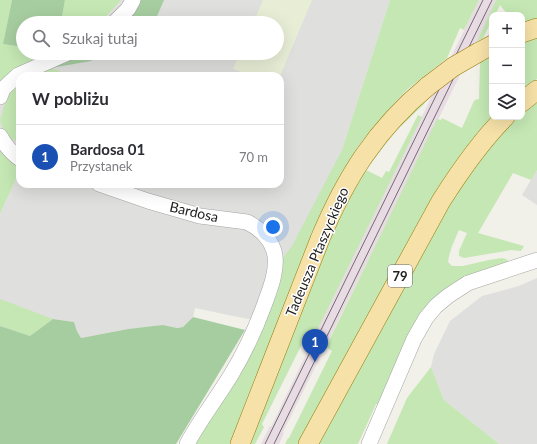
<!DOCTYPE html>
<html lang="pl">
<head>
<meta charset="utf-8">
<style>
  :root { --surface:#fff; --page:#f2f2f3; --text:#2b2b33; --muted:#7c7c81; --line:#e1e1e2; --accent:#c52c0d }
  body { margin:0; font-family:Lato,sans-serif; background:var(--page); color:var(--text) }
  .controls { position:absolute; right:12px; top:12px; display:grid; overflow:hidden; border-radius:8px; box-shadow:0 4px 16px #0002 }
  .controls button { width:36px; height:36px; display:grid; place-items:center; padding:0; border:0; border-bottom:1px solid var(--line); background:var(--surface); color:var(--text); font:20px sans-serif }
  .you { position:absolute; left:273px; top:227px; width:14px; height:14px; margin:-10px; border:3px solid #fff; border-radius:50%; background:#1a73e8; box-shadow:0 0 0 6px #1a73e833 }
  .badge { display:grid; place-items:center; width:26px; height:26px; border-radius:50%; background:var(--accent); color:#fff; font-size:13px; font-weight:700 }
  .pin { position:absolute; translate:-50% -33px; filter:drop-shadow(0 1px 2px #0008) }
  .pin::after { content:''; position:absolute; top:21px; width:14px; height:12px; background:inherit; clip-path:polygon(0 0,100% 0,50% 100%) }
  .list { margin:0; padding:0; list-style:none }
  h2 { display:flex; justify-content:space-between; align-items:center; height:52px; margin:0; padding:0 16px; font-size:17px }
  h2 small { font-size:13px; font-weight:400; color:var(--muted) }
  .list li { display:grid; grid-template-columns:26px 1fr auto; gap:12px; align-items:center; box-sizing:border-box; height:64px; padding:0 16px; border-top:1px solid var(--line) }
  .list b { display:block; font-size:15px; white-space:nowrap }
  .list p { margin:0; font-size:13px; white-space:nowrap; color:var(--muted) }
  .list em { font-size:13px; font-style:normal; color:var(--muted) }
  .icon { flex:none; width:22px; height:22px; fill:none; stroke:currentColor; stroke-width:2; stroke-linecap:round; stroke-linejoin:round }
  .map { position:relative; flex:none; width:537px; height:444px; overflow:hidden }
  .search { position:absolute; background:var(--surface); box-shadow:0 4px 16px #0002; left:16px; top:16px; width:268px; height:44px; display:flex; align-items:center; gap:10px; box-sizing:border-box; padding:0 14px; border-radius:22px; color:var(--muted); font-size:15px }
  .panel { position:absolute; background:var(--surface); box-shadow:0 4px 16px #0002; left:16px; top:72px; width:268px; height:116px; border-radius:12px }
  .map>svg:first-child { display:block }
  .residential { fill:#dfdfde; fill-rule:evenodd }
  .industrial { fill:#e9dbe4 }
  .farmland { fill:#e8eed6 }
  .grass { fill:#c4e7b3 }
  .forest { fill:#a6cda0 }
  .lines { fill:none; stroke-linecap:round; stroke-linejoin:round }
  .minor-casing { stroke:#a5a5a5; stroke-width:16 }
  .major-casing { stroke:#957e0a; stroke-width:20 }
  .minor { stroke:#fff; stroke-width:15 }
  .major { stroke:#f6e1a8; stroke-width:19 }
  .tram { stroke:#6f6f6f; stroke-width:1 }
  .major-bridge-casing { stroke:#957e0a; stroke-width:20; stroke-linecap:butt }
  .major-bridge { stroke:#f6e1a8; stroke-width:19 }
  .labels { text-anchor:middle; stroke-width:3; stroke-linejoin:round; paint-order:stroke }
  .shield { fill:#fff; stroke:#646464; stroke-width:1 }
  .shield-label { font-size:13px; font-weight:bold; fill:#212121 }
  .street-label { font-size:14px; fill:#212121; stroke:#fff }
</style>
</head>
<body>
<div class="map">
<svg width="537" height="444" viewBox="0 0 537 444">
  <rect width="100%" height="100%" fill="#f1f0e9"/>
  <path class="residential" d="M 121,0 L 390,0 L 342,150 L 295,248 L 268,319 L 249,319 L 238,317 L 195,308 L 193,317 L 183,327 L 177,328 L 163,325 L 153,326 L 128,329 L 81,338 L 77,331 L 74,322 L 53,319 L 30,336 L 0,326 L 0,214 L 20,170 L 0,149 L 0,87 L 58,53 L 277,53 L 277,23 L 100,23 ZM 20,76 L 280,76 L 280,184 L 20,184 Z
    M 537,170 L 537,205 L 522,195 Z
    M 537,278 L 537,444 L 499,444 L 444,400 L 431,367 L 434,354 L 450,321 L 482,296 L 519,286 Z"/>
  <path class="industrial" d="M 479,0 L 496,0 L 477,41 L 283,432 L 284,433 L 279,444 L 261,444 L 270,426 L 271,427 L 312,342 L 312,341 Z"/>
  <path class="farmland" d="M 263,0 L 312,0 L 280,76 L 252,76 L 233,69 L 240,53 L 277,53 L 277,23 L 253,23 Z"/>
  <path class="grass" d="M 0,0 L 12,0 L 3,44 L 23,47 L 23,53 L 54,53 L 0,87 Z
    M 65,0 L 121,0 L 100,23 L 61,23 Z
    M 390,0 L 479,0 L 464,30 L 460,28 L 447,58 L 409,88 L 397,100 L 373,127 L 357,148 L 341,175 L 231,444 L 193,444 L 282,259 L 292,246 L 342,150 Z
    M 496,0 L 537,0 L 537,19 L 522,24 L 522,15 L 508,15 L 500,5 L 495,15 L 492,15 L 492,20 L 483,38 L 477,41 Z
    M 537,36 L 537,79 L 522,90 L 522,41 Z
    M 492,55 L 492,117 L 422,218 L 298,444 L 285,444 L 288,438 L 289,438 L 332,351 L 326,347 L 437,119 L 441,120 L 442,118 L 462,128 L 474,101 L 475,100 L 479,99 L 480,61 Z
    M 51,68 L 72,76 L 26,76 Z
    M 20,80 L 20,144 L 4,134 L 0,120 L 8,93 Z
    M 425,98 L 424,104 L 394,133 L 366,170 L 382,178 L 386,171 L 389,172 L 418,115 L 422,117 L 312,341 L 305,338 L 262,424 L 264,427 L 255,444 L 248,444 L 343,206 L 373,155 Z
    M 537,100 L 537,170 L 531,180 L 513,173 L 478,233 L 524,246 L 521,251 L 511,250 L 464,258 L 459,256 L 459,251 L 467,233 L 459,230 L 452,246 L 449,256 L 448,262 L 452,266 L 463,266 L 489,260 L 502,258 L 506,259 L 511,263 L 475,274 L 453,283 L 442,292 L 380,404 L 376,404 L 358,444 L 317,444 L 448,206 L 474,164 L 501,131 L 516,117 L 522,117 L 522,112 Z
    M 0,149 L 20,170 L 0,214 Z
    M 0,299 L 53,319 L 30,336 L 0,326 Z
    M 431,367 L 444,400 L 499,444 L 387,444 L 407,398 Z"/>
  <path class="forest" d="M 12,0 L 65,0 L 61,23 L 23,23 L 23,47 L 3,44 Z
    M 140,0 L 164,0 L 154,23 L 123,23 Z
    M 85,53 L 100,53 L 91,61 L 51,68 Z
    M 193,317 L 245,330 L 176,444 L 0,444 L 0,326 L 30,336 L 53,319 L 74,322 L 77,331 L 81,338 L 128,329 L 153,326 L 163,325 L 177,328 L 183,327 Z"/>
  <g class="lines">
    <defs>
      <path id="minor" d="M 114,23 L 128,9 L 133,0
        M 0,97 L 3,89 L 18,75 L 68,53
        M 0,136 C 5,145 11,153 20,159
        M 99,184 L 148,201 L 200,216 L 247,222 C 261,229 273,241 275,256 C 277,272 270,289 265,303 C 256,328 245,352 231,375 C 217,398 200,420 187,444
        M 369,444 L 414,339 L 426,318 L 436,306 L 448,296 L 468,283 L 537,260"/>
      <path id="major" d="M 522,33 L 537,28
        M 479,52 L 492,45
        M 522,102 L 537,90
        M 240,444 L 320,239 C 346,177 376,129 428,86
        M 308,444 L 441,201 C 460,171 480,142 505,117"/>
    </defs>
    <use href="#minor" class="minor-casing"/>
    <use href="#major" class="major-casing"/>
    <use href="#minor" class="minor"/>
    <use href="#major" class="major"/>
    <path class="tram" d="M 265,444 L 483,0
      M 274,444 L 492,0"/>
    <defs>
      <path id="major-bridge" d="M 428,86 L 453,67 L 479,52"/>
    </defs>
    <use href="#major-bridge" class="major-bridge-casing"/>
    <use href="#major-bridge" class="major-bridge"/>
  </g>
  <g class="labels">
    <rect class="shield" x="388" y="265" width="24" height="22" rx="3"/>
    <g class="shield-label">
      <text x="400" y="281">79</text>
    </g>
    <g class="street-label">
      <text transform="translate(194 212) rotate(13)" y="5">Bardosa</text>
      <text transform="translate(317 252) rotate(-67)" y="5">Tadeusza Ptaszyckiego</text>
    </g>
  </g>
</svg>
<div class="controls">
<button>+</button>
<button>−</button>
<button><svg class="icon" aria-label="layers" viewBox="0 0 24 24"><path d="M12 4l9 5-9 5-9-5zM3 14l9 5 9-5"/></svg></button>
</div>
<div class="you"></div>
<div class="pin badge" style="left:315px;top:362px;background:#1a4fb4">1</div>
<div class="search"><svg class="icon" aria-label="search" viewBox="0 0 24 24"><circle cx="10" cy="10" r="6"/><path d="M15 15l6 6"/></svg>Szukaj tutaj</div>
<section class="panel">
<h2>W pobliżu<small></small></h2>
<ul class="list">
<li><span class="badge" style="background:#1a4fb4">1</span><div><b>Bardosa 01</b><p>Przystanek</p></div><em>70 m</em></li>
</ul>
</section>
</div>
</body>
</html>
